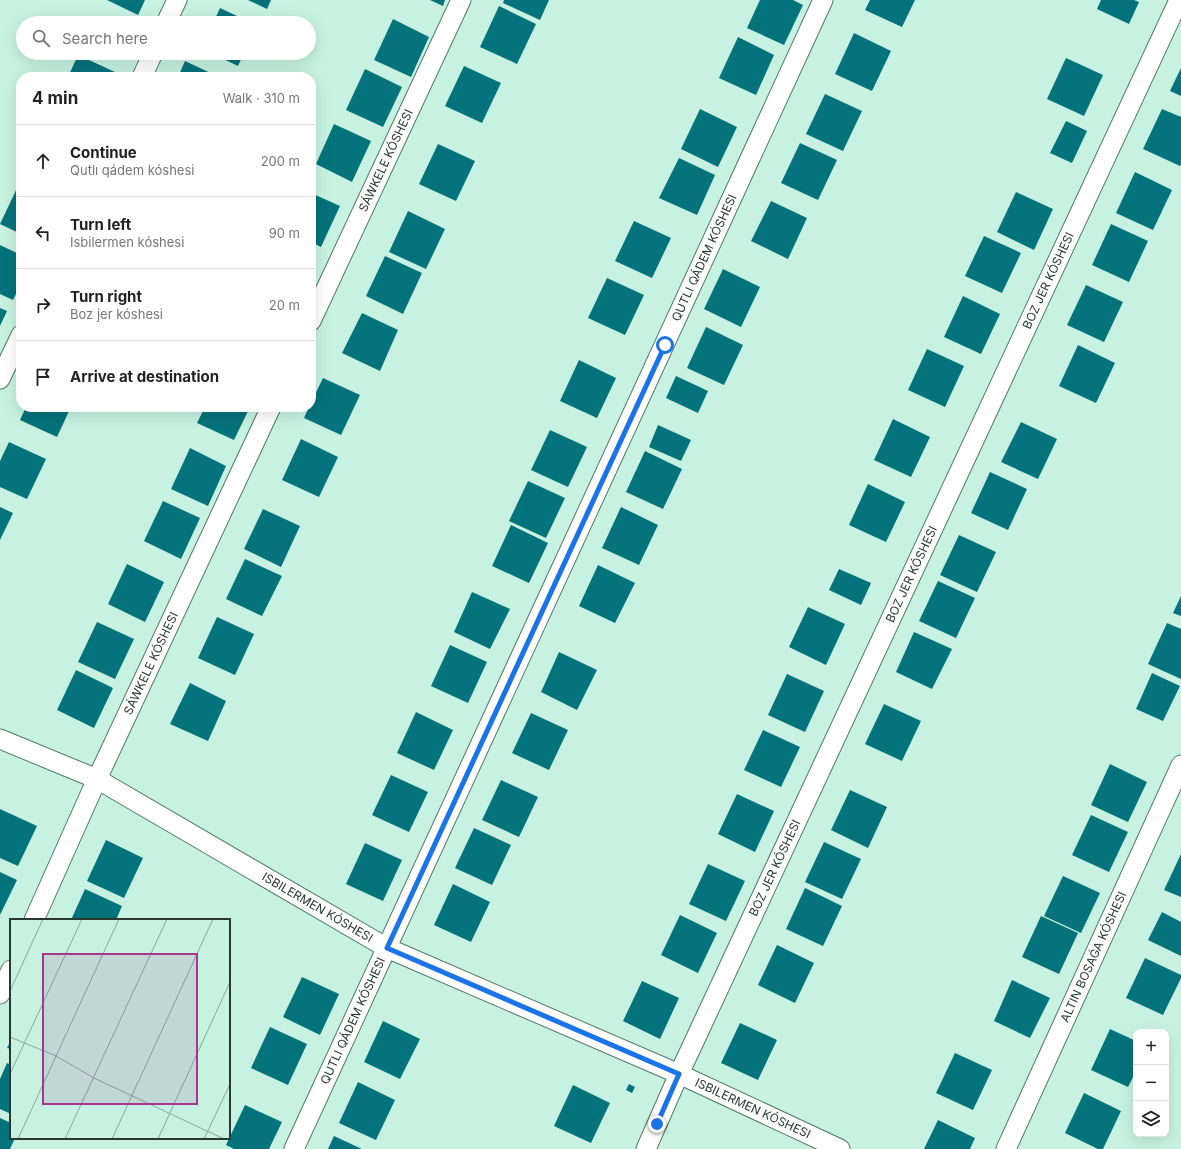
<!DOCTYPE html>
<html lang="en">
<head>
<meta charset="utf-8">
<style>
  :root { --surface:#fff; --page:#f2f2f2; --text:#222; --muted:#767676; --line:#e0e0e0 }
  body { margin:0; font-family:Inter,sans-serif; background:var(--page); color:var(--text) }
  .controls { position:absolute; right:12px; bottom:12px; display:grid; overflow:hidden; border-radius:8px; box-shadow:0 4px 16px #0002 }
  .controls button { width:36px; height:36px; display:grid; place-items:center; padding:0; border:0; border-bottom:1px solid var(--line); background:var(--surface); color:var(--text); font:20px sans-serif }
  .stop { position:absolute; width:12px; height:12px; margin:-9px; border:3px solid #1a73e8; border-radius:50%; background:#fff }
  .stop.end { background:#1a73e8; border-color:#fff; box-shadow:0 1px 4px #0008 }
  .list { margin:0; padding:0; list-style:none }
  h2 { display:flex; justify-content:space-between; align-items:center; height:52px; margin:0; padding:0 16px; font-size:17px }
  h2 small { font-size:13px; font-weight:400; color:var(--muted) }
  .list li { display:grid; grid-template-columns:26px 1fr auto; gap:12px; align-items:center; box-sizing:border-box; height:72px; padding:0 16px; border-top:1px solid var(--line) }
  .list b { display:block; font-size:15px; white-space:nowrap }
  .list p { margin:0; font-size:13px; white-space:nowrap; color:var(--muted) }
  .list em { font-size:13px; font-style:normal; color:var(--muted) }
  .icon { flex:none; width:22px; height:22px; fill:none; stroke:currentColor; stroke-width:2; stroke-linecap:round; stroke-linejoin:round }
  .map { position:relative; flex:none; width:1181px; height:1149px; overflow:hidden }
  .search { position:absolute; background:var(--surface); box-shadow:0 4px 16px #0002; left:16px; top:16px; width:300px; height:44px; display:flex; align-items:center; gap:10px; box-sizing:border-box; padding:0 14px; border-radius:22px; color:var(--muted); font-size:15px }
  .panel { position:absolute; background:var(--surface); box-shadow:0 4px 16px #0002; left:16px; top:72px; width:300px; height:340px; border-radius:16px }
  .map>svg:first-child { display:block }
  .building { fill:#05737b }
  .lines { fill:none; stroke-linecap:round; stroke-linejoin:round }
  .street-casing { stroke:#507769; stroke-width:21 }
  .street { stroke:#fff; stroke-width:19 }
  .route { stroke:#1a73e8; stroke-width:5 }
  .labels { text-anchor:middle; stroke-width:4; stroke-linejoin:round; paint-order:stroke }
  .street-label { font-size:12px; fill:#283932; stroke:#dbfdef }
  .inset-road { fill:none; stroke:#87a89b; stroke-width:1 }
  .view { fill:#a9358f; fill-opacity:0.15; stroke:#a9358f; stroke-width:2 }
  .inset-edge { fill:none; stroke:#283932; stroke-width:2 }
</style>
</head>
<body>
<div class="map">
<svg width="1181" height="1149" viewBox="0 0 1181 1149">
  <rect width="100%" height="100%" fill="#c7f2e1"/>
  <path class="building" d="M 107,0 L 145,0 L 138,15 Z
    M 248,0 L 271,0 L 267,9 Z
    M 430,0 L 445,0 L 443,6 Z
    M 504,0 L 549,0 L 540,20 L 503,3 Z
    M 760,0 L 793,0 L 803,5 L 784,45 L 747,28 Z
    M 870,0 L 915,0 L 902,27 L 865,10 Z
    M 1101,0 L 1134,0 L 1139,2 L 1129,24 L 1097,9 Z
    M 499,6 L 536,24 L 517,64 L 480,47 Z
    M 220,8 L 252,23 L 213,23 Z
    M 393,19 L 429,37 L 411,77 L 374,60 Z
    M 854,33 L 891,51 L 872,91 L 835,74 Z
    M 738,37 L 774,55 L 756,95 L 719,78 Z
    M 211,53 L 244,53 L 238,66 Z
    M 78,55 L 115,72 L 113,77 L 68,77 Z
    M 1066,58 L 1103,75 L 1084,116 L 1047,99 Z
    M 185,61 L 219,77 L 178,77 Z
    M 464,66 L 501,83 L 482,123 L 445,106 Z
    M 1181,68 L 1181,96 L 1170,91 Z
    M 365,69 L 402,87 L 383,127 L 346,110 Z
    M 825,94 L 862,111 L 843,151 L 806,134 Z
    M 700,109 L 737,127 L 718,167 L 681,149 Z
    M 1162,109 L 1181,117 L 1181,164 L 1180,166 L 1143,149 Z
    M 1066,121 L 1087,131 L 1072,163 L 1050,153 Z
    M 334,124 L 371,141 L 352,182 L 316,164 Z
    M 800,143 L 837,160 L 818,200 L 781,183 Z
    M 438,144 L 475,161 L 456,201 L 419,184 Z
    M 679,158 L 715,175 L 697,215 L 659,198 Z
    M 1135,172 L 1172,190 L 1153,230 L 1116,213 Z
    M 19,184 L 21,184 L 21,234 L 0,224 Z
    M 1016,192 L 1053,209 L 1034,250 L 997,232 Z
    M 311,193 L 340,206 L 321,247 L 311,242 Z
    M 771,201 L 807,218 L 788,259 L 751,241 Z
    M 408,211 L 445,229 L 426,269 L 389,252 Z
    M 634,221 L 671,238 L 652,278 L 615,261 Z
    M 1111,224 L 1148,241 L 1129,282 L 1092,265 Z
    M 984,236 L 1021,253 L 1002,293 L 965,276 Z
    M 0,245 L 21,255 L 21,284 L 13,300 L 0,294 Z
    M 385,256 L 422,273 L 403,314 L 366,296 Z
    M 311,261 L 316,263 L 311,273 Z
    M 723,269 L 760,287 L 741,327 L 704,309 Z
    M 607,278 L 644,295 L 625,335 L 588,318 Z
    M 1086,285 L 1123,302 L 1104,342 L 1067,325 Z
    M 963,296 L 1000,314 L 981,354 L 944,337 Z
    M 0,308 L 7,311 L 0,326 Z
    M 362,313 L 398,330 L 380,371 L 342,353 Z
    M 706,327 L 743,345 L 724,385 L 687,368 Z
    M 1078,345 L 1115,363 L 1096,403 L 1059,386 Z
    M 927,349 L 964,366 L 945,407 L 908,390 Z
    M 579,360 L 616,378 L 597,418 L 560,401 Z
    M 676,376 L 708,391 L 698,413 L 666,398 Z
    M 323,378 L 360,395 L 341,435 L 304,418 L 309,407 L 311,407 L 311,403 Z
    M 26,407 L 71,407 L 57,437 L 20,420 Z
    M 205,407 L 250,407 L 234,440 L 197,423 Z
    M 893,419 L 930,437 L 911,477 L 874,460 Z
    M 1021,422 L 1057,439 L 1038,479 L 1001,462 Z
    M 658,425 L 691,440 L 681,461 L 649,447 Z
    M 550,430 L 587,447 L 568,487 L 531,470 Z
    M 301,439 L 338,457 L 319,497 L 282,480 Z
    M 9,442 L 46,459 L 27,499 L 0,487 L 0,461 Z
    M 190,448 L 226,466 L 208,506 L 171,489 Z
    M 645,451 L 682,469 L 663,509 L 626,492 Z
    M 990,472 L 1027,489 L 1008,530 L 971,513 Z
    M 528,481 L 565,498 L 546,538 L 509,521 Z
    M 868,484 L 905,502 L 886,542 L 849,525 Z
    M 163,501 L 200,518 L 181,559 L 144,541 Z
    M 0,507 L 13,513 L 0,540 Z
    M 621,507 L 658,525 L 639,565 L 602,548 Z
    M 263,509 L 300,526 L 281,567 L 244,549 Z
    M 511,525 L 548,543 L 529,583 L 492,566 Z
    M 959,535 L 996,552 L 977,592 L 940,575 Z
    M 245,559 L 282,576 L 262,616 L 226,599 Z
    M 127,564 L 164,582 L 145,622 L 108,604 Z
    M 598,565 L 635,583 L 615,623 L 579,606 Z
    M 839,569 L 871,583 L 861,605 L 829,590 Z
    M 938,581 L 975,598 L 956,638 L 919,621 Z
    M 472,592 L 510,609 L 490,649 L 454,632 Z
    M 1181,596 L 1181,616 L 1173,613 Z
    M 808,607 L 845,624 L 826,665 L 789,647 Z
    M 217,617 L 254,634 L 235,675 L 198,658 Z
    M 97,622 L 134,639 L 115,679 L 78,662 Z
    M 1167,623 L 1181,629 L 1181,679 L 1148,664 Z
    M 914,632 L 952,649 L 932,689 L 896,672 Z
    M 450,645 L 487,662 L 468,703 L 431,686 Z
    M 559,652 L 597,670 L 577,710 L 541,692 Z
    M 76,670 L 113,688 L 94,728 L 57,710 Z
    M 1152,673 L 1180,686 L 1163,721 L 1136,709 Z
    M 787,674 L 824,691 L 805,732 L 768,715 Z
    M 190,683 L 226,701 L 208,741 L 170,724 Z
    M 884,704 L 921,721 L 902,761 L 865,744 Z
    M 416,712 L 453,730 L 434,770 L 397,753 Z
    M 531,713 L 568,730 L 549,770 L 512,753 Z
    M 763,730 L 800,747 L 781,787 L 744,770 Z
    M 1110,764 L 1147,782 L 1128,822 L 1091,805 Z
    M 391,775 L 428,792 L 409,832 L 372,815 Z
    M 501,780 L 538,797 L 519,837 L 482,820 Z
    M 850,790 L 887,807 L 868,848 L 831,830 Z
    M 737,794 L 774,811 L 755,852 L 718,834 Z
    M 0,809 L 37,826 L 18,866 L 0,858 Z
    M 1091,815 L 1128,832 L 1109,872 L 1072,855 Z
    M 474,828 L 511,845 L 492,885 L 455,868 Z
    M 106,840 L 143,858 L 124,898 L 87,881 Z
    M 824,842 L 861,859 L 842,899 L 805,882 Z
    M 365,843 L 402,860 L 383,901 L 346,884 Z
    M 1181,854 L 1181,897 L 1164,890 Z
    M 708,864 L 745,881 L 726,921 L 689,904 Z
    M 0,872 L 17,880 L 0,915 Z
    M 1063,876 L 1100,893 L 1081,933 L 1044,916 Z
    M 453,884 L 490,902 L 471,942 L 434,925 Z
    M 805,888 L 842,906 L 823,946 L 786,929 Z
    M 85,889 L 122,906 L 116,920 L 71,920 Z
    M 1162,912 L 1181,922 L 1181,956 L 1148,940 Z
    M 680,915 L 717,933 L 698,973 L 661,955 Z
    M 1041,916 L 1078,933 L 1059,974 L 1022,957 Z
    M 777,945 L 814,963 L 795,1003 L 758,985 Z
    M 1145,958 L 1181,975 L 1181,978 L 1163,1015 L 1126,998 Z
    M 302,977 L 339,994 L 320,1035 L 283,1017 Z
    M 1012,980 L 1050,998 L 1030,1038 L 994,1021 Z
    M 642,981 L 679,998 L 660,1039 L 623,1021 Z
    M 383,1021 L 420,1039 L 400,1079 L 364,1062 Z
    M 740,1023 L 777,1040 L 758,1080 L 721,1063 Z
    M 270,1027 L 307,1044 L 288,1085 L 251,1068 Z
    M 1110,1029 L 1136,1041 L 1136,1071 L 1128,1087 L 1091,1070 Z
    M 11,1040 L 11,1049 L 7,1048 Z
    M 955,1053 L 992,1070 L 973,1110 L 936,1093 Z
    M 7,1063 L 11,1065 L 11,1114 L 0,1109 L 0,1079 Z
    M 358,1082 L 395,1100 L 376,1140 L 339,1123 Z
    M 629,1084 L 635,1087 L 632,1093 L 626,1090 Z
    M 573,1085 L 610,1103 L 591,1143 L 554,1126 Z
    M 1084,1093 L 1121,1111 L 1103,1149 L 1098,1149 L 1065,1133 Z
    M 245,1105 L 282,1122 L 269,1149 L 234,1149 L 226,1145 Z
    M 0,1118 L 11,1123 L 11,1138 L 15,1138 L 10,1149 L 0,1149 Z
    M 938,1120 L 975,1138 L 970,1149 L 924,1149 Z
    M 334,1136 L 362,1149 L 328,1149 Z"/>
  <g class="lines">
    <defs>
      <g id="street">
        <path d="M 166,23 L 177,0"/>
        <path d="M 142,77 L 153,53"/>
        <path id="s1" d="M 311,321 L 461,0"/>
        <path d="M 0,379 L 21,335"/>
        <path id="s2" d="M 0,739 L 97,779 L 387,948 L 679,1074 L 840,1149"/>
        <path id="s3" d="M 34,920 L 97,779 L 271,407"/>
        <path d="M 0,994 L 11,970"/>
        <path id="s4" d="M 294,1149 L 823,0"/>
        <path id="s5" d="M 646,1149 L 679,1074 L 1179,0"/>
        <path id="s6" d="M 1006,1149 L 1181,765"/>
      </g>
    </defs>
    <use href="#street" class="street-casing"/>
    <use href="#street" class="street"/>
  </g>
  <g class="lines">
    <path class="route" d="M 657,1124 L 679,1074 L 387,948 L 665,345"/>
  </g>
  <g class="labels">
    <g class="street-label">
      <text dy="4" stroke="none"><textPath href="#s1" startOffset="177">SÁWKELE KÓSHESI</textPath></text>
      <text dy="4" stroke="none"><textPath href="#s4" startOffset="981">QUTLI QÁDEM KÓSHESI</textPath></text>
      <text dy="4" stroke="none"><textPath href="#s5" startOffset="957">BOZ JER KÓSHESI</textPath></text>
      <text dy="4" stroke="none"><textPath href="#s5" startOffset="633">BOZ JER KÓSHESI</textPath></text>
      <text dy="4" stroke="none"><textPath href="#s3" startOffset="282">SÁWKELE KÓSHESI</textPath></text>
      <text dy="4" stroke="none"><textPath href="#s5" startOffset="309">BOZ JER KÓSHESI</textPath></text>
      <text dy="4" stroke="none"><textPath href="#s2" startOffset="360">ISBILERMEN KÓSHESI</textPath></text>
      <text dy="4" stroke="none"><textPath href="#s6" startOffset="211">ALTIN BOSAǴA KÓSHESI</textPath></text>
      <text dy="4" stroke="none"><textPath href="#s4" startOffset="141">QUTLI QÁDEM KÓSHESI</textPath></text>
      <text dy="4" stroke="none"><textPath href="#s2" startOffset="840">ISBILERMEN KÓSHESI</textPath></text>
    </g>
  </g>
  <g transform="translate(10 919)">
    <rect width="220" height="220" fill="#c7f2e1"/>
    <path class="inset-road" d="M 0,72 L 33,0M 0,118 L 46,137 L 84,159 L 214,220M 0,155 L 72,0M 8,220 L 109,0M 55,220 L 157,0M 102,220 L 203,0M 148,220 L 220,63M 194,220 L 220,165"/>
    <path class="view" d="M 33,35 L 187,35 L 187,185 L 33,185 Z"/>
    <rect width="220" height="220" class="inset-edge"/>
  </g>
</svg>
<div class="controls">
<button>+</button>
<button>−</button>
<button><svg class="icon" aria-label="layers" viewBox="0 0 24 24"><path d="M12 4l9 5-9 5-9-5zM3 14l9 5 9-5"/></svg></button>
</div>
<div class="stop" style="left:665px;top:345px"></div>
<div class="stop end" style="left:657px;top:1124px"></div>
<div class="search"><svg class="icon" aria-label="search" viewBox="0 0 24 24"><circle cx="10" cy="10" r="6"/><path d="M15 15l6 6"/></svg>Search here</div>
<section class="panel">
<h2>4 min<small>Walk · 310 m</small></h2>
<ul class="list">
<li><svg class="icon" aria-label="ahead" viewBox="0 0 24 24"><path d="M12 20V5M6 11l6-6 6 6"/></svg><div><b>Continue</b><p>Qutlı qádem kóshesi</p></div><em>200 m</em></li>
<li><svg class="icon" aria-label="left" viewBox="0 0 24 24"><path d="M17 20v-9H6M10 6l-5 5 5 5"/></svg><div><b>Turn left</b><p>Isbilermen kóshesi</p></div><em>90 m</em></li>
<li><svg class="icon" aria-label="right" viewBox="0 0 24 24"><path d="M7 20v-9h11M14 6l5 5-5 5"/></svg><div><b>Turn right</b><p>Boz jer kóshesi</p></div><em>20 m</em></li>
<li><svg class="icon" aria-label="arrive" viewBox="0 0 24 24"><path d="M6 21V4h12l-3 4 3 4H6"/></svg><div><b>Arrive at destination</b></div></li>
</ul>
</section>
</div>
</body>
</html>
